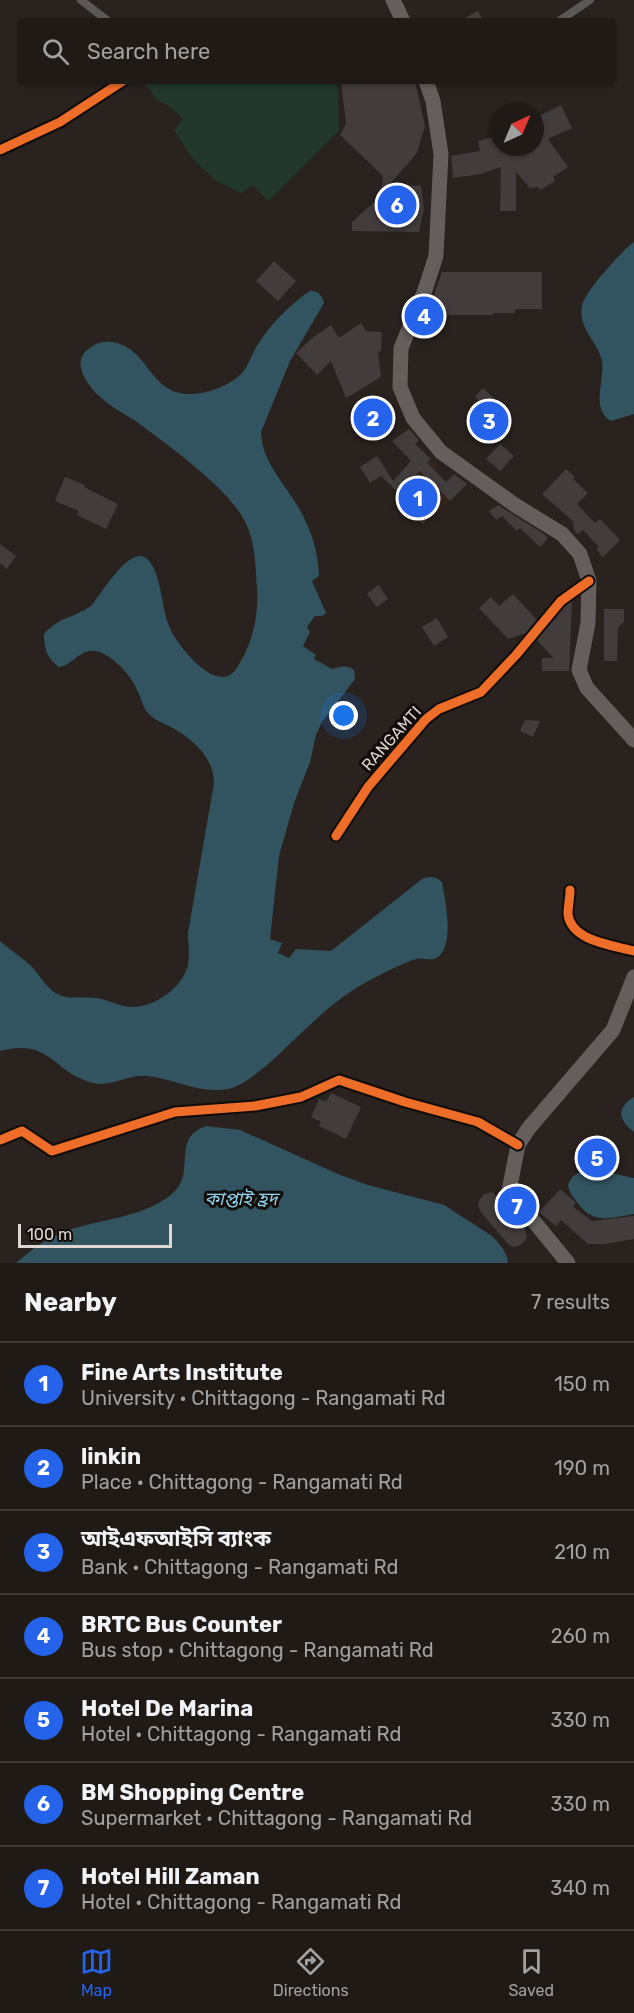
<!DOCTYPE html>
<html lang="en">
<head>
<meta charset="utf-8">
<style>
  :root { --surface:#1f1a16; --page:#2c2723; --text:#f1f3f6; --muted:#a1a1a1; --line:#3c3835; --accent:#2563eb }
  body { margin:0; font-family:Rubik,"Noto Sans Bengali",sans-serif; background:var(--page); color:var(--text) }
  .compass { position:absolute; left:490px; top:102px; width:54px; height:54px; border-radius:50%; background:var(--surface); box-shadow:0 2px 4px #0004; rotate:44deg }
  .scale { position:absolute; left:18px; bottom:15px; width:154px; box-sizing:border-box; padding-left:6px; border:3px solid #dfd6d1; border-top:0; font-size:16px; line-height:21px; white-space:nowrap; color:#dfd6d1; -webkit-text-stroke:4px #120c09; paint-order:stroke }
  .you { position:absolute; left:344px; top:716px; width:21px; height:21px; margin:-15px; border:4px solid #fff; border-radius:50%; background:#1a73e8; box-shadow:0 0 0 9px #1a73e833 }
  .badge { display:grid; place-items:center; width:39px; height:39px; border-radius:50%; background:var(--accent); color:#fff; font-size:20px; font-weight:700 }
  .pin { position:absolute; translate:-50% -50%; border:3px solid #fff; box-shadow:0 2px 6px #0006 }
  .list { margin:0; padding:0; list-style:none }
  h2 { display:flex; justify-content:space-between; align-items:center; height:78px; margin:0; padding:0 24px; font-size:26px }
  h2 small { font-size:20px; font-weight:400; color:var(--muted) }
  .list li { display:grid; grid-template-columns:39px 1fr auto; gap:18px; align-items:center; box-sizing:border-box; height:84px; padding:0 24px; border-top:2px solid var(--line) }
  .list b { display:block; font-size:22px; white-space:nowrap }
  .list p { margin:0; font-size:20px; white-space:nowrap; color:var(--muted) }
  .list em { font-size:20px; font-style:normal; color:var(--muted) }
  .icon { flex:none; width:33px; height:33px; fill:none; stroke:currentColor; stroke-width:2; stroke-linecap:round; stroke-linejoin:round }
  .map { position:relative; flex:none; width:634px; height:1263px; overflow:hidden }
  .search { position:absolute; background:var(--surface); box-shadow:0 2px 4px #0004; left:18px; right:18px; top:18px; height:66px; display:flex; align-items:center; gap:15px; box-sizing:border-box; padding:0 21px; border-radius:6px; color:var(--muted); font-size:22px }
  .sheet { height:666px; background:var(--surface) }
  nav { display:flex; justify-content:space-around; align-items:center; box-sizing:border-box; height:84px; border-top:2px solid var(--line); background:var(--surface); font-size:16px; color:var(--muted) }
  nav a { display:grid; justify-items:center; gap:3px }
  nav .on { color:var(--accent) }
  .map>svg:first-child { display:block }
  .built { fill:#37251b }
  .green { fill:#22382d }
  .water { fill:#325460 }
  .building { fill:#433c3d }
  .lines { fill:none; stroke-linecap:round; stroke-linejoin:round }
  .street { stroke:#5b5857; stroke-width:8 }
  .highway { stroke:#645e5c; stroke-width:15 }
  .cycleway-casing { stroke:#120c09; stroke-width:13 }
  .cycleway { stroke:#ee6e29; stroke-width:9 }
  .labels { text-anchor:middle; stroke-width:6; stroke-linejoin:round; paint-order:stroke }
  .street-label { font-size:16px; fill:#dfd6d1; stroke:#120c09 }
  .water-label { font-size:18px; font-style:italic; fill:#8ed3ee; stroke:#120c09 }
</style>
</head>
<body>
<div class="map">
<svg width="634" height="1263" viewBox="0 0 634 1263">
  <rect width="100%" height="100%" fill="#29221e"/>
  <path class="built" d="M 432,460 L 438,467 L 427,479 L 449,501 L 436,515 L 407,487 Z"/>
  <path class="green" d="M 143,81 L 337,81 L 339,130 L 268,201 L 253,185 L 241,193 L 215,180 L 193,159 L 174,130 L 183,119 L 169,106 L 157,100 Z"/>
  <path class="water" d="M 634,242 L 634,414 L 611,421 C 590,409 605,381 602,361 C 598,342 577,327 582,306 C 585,291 621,252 634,242 Z
    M 310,291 C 318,290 323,296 324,303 L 290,361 L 261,432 C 261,461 286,485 300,510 C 312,532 318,551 319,576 L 312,581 L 326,613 L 322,616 L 315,616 L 307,627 L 310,632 L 303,646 L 316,655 L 314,659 L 332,669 C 340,667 346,664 354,670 L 355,679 L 322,722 L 316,735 L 310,762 L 294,803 L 279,856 L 270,939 L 282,943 L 278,953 L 289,958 L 296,949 L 331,951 L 422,879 C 431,876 435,876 442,882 C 445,900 455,944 438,957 C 431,962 424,957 416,959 C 409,960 371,979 363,984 C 338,998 317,1018 296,1038 C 280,1053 249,1085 228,1089 C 199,1094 175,1079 147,1076 C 127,1074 110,1089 90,1082 C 52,1071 50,1038 0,1051 L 0,941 C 10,950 22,957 32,967 C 41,976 45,987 57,994 C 68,1000 83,996 97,998 C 109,1000 120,1007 133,1007 C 155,1007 183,987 188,965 C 190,954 188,943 188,933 L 214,783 C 214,758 193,739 171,727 C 163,723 154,720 148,713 C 142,706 142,699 138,692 C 132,676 113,655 96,651 C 80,648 73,665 59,667 C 47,658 44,649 44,634 C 58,617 74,618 91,606 C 101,594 122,558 139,556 C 147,555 152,564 155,571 C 162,588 162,608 169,626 C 175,643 217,697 236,669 C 252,646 259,616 257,589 C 255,563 256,539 242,516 C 222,484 168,445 137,422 C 123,413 106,404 95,392 C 86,382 73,363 86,351 C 93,344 102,341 112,342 C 149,348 148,391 186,394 C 204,395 229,387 242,373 C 249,365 252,353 258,344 C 271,324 290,304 310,291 Z
    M 634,1097 L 634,1132 C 618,1120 616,1108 634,1097 Z
    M 206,1126 L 240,1130 L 338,1174 L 368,1185 L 444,1205 L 492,1236 L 502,1247 L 507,1257 L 508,1263 L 16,1263 C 31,1250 46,1238 66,1231 C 99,1219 148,1217 174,1192 C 196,1171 171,1138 206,1126 Z
    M 590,1169 L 634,1178 L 634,1214 C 609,1218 593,1225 577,1202 C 573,1197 569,1192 568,1185 C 572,1175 579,1171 590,1169 Z"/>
  <path class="building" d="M 478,11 L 483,21 L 459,21 Z
    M 341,81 L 415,81 L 425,126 L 417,153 L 390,184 L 421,186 L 424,208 L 419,232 L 352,231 L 352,222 L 381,196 L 383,176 L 340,135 L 346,124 Z
    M 561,105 L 572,128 L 548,139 L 568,167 L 553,177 L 555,181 L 540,190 L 538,187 L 530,188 L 516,172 L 516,211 L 500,211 L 501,167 L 481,174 L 453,178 L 451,156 L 480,151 L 478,141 L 499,135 L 499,147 L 535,147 L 535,118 Z
    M 274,261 L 296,281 L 278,301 L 256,281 Z
    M 442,272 L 542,272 L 542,309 L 515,309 L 515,313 L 493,313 L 493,315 L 427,315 Z
    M 361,323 L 366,331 L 382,332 L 381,351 L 378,352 L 381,377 L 346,398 L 331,361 L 317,375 L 296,353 L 312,338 L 331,325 L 339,338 Z
    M 483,388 L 499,403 L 491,412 L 475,397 Z
    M 386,400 L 390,411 L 383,414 L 386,423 L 366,430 L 359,410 Z
    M 409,429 L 419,440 L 415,444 L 431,459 L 427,463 L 446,482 L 454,474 L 467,484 L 450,501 L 420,471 L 405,487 L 433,512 L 423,524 L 406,508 L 410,504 L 381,476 L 370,483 L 360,467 L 377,456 L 393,481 L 411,461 L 392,441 Z
    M 500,444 L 514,456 L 500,471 L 486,459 Z
    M 566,469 L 575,477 L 573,479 L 588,493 L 577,504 L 595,523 L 600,519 L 620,540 L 603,557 L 596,549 L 599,547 L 583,530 L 578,534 L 574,530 L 573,521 L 542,494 Z
    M 65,477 L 85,485 L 84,487 L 118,504 L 106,529 L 77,515 L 79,511 L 55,501 Z
    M 498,505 L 544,534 L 548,538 L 540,547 L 520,528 L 517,531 L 502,516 L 496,520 L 489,511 Z
    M 0,544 L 16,556 L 7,569 L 0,563 Z
    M 378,585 L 388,599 L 377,607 L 367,594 Z
    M 513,594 L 537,620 L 526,633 L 508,639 L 479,608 L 491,597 L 499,606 Z
    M 572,601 L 569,671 L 542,671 L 542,658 L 553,658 L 537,640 L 565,606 Z
    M 604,609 L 624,609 L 624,622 L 618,627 L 617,661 L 604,661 Z
    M 437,618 L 448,637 L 434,646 L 422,627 Z
    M 525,720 L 540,721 L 533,737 L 520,731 Z
    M 331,1093 L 361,1107 L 346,1139 L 319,1126 L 321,1122 L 311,1117 L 319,1099 L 326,1102 Z
    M 560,1189 L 576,1203 L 573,1207 L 592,1221 L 634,1216 L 634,1239 L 604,1244 L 588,1244 L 561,1220 L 556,1226 L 539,1212 Z
    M 492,1192 L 525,1229 L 527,1237 L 524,1242 L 519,1246 L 513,1247 L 508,1244 L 480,1211 L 478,1205 L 480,1199 L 484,1194 Z"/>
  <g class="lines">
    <path class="street" d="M 81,0 L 108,21
      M 559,21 L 590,0
      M 0,150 L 60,122 L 123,81
      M 336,836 L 368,787 L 426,719 L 439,709 L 481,692 L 516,655 L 561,601 L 589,581
      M 570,890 C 570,898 568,906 568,914 C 571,941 612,945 634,951
      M 0,1140 L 22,1131 L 52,1151 L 175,1112 L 255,1106 L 301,1097 L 339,1080 L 405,1102 L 478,1122 L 518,1145"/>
    <path class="highway" d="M 393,0 L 403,21
      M 426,81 L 433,101 L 441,154 L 436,256 L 425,290 L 401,348 L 400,387 L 413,418 L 441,452 L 515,505 L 562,534 L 580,554 L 589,581 L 588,623 L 579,670 L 587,688 L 634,740
      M 568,1263 L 509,1191 L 518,1145 L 528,1129 L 613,1030 L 634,977"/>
    <defs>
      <path id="cycleway" d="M 0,150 L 60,122 L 123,81
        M 336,836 L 368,787 L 426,719 L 439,709 L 481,692 L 516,655 L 561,601 L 589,581
        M 570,890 C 570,898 568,906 568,914 C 571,941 612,945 634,951
        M 0,1140 L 22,1131 L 52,1151 L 175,1112 L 255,1106 L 301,1097 L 339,1080 L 405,1102 L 478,1122 L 518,1145"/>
    </defs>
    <use href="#cycleway" class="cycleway-casing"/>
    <use href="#cycleway" class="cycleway"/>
  </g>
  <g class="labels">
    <g class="street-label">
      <text transform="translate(391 738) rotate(-48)" y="6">RANGAMTI</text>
    </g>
    <g class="water-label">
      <text x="241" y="1205">কাপ্তাই হ্রদ</text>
    </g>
  </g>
</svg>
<svg class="compass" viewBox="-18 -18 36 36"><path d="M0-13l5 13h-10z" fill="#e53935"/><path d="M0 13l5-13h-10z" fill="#a1a1a1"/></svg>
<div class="scale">100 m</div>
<div class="you"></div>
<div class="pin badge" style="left:418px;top:498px">1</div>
<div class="pin badge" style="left:373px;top:418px">2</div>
<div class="pin badge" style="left:489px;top:421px">3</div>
<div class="pin badge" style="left:424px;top:316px">4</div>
<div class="pin badge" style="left:597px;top:1158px">5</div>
<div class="pin badge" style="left:397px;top:205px">6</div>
<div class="pin badge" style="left:517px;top:1206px">7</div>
<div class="search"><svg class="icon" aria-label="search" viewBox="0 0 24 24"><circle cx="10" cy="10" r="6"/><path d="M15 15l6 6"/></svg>Search here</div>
</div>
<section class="sheet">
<h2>Nearby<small>7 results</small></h2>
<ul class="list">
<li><span class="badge">1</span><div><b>Fine Arts Institute</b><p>University · Chittagong - Rangamati Rd</p></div><em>150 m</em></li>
<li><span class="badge">2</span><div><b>linkin</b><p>Place · Chittagong - Rangamati Rd</p></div><em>190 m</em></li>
<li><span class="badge">3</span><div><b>আইএফআইসি ব্যাংক</b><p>Bank · Chittagong - Rangamati Rd</p></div><em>210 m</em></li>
<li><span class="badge">4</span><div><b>BRTC Bus Counter</b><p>Bus stop · Chittagong - Rangamati Rd</p></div><em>260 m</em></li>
<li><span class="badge">5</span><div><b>Hotel De Marina</b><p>Hotel · Chittagong - Rangamati Rd</p></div><em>330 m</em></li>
<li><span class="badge">6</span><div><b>BM Shopping Centre</b><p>Supermarket · Chittagong - Rangamati Rd</p></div><em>330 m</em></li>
<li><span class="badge">7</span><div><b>Hotel Hill Zaman</b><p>Hotel · Chittagong - Rangamati Rd</p></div><em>340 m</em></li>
</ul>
</section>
<nav>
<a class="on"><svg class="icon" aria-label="map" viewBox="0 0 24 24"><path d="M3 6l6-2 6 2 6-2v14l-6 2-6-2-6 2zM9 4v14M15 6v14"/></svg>Map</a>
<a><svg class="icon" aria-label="directions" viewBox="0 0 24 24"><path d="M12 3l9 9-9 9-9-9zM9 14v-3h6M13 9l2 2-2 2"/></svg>Directions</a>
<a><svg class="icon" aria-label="saved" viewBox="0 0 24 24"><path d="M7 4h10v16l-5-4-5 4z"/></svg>Saved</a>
</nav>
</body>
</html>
